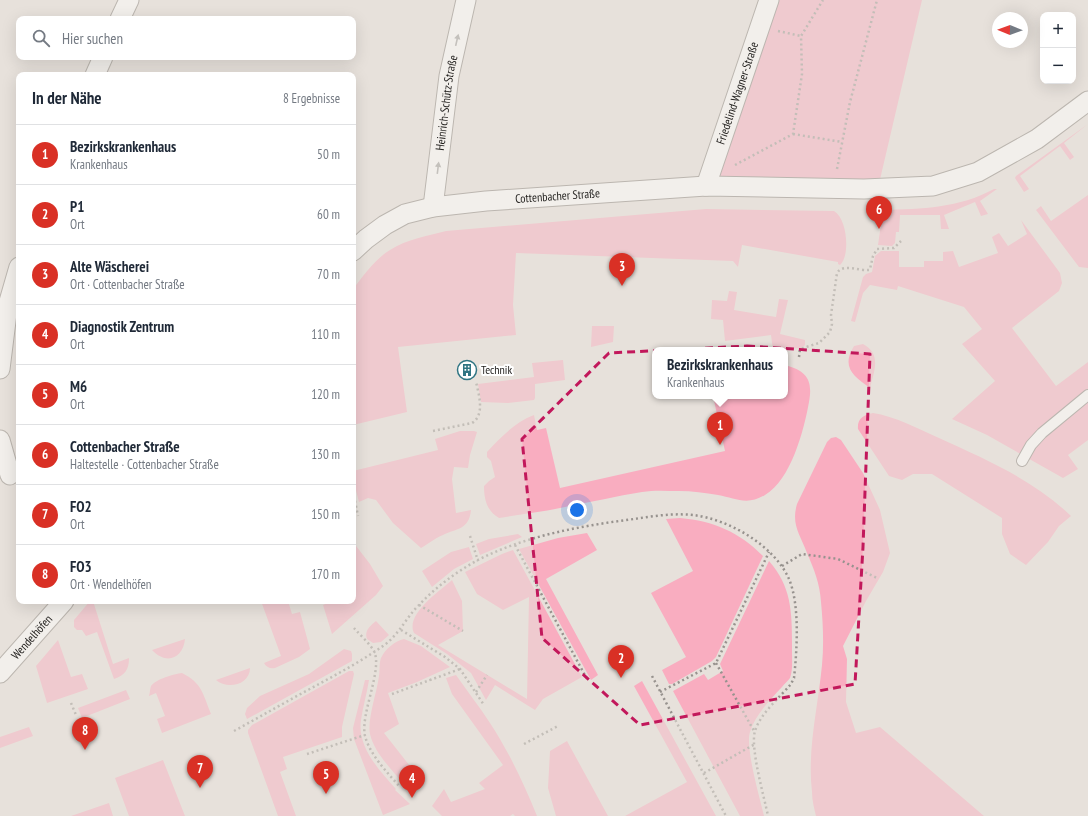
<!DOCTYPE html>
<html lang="de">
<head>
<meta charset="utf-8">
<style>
  :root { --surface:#fff; --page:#f6f6f7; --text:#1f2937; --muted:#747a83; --line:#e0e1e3; --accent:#d93025 }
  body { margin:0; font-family:"PT Sans Narrow",sans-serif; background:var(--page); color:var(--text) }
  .controls { position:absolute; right:12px; top:12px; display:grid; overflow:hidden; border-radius:8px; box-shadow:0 4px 16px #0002 }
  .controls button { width:36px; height:36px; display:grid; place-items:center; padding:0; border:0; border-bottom:1px solid var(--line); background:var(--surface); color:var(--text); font:20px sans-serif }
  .compass { position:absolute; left:992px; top:12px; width:36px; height:36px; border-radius:50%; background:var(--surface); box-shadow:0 4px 16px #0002; rotate:271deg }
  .you { position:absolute; left:577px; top:510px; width:14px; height:14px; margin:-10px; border:3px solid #fff; border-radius:50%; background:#1a73e8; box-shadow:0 0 0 6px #1a73e833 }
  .badge { display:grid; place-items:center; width:26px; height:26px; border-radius:50%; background:var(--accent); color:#fff; font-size:13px; font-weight:700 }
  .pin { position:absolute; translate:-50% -33px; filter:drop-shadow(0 1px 2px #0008) }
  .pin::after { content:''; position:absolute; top:21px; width:14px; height:12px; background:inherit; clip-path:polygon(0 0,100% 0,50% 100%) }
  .popup { position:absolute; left:652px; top:347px; width:136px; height:52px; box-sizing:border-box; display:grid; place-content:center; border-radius:8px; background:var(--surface); filter:drop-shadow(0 1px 3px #0005); font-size:13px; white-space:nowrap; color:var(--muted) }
  .popup b { font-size:15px; color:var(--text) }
  .popup::after { content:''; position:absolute; left:50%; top:100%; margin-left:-8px; border:8px solid transparent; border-top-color:var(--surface) }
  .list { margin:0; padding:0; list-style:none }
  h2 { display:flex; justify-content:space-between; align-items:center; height:52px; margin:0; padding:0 16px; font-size:17px }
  h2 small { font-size:13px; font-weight:400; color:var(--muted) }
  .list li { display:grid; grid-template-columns:26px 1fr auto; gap:12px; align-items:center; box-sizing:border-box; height:60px; padding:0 16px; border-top:1px solid var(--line) }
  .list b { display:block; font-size:15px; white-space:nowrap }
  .list p { margin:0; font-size:13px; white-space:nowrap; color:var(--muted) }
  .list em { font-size:13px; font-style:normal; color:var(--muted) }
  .icon { flex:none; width:22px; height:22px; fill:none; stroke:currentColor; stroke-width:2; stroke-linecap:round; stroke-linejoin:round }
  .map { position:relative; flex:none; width:1088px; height:816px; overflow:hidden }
  .search { position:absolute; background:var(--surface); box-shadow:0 4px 16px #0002; left:16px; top:16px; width:340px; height:44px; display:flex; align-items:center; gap:10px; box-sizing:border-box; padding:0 14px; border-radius:8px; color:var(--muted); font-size:15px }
  .panel { position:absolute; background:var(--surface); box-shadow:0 4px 16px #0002; left:16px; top:72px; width:340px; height:532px; border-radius:8px }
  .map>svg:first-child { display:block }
  .green { fill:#f9adc0 }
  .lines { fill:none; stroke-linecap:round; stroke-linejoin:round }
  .lane-casing { stroke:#87817c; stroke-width:12 }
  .street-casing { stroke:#87817c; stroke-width:21 }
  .path { stroke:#97928e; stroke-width:2.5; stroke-dasharray:2 3; stroke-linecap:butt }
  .lane { stroke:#fff; stroke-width:10 }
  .street { stroke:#fff; stroke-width:19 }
  .oneway { fill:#9a9998 }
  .marked { fill:none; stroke:#c2185b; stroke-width:3; stroke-dasharray:8 5; stroke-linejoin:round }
  .labels { text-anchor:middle; stroke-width:4; stroke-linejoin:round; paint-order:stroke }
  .street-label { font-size:12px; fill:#1f1d1b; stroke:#fff }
  .poi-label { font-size:12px; fill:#1f1d1b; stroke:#fff; text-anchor:start }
</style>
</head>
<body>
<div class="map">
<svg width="1088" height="816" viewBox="0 0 1088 816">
  <rect width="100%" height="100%" fill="#e7e1db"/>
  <path class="green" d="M 771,0 L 922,0 L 878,188 L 707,186 Z
    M 1088,124 L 1064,143 L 1074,157 L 1070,160 L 1060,146 L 1020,176 L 1029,189 L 1024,192 L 1015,178 L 1016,176 Z
    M 994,189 L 997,189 L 980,201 L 988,214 L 981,216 L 975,202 L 944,215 L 949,229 L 941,229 L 940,215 L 900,215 L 899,232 L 896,232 L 895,243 L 892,246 L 878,245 L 883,210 C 922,209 959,208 994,189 Z
    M 1088,195 L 1088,268 L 1079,267 L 1036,210 L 1041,206 L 1051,221 Z
    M 706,209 L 834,211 C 848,219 850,257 840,265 L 838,264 L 838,262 L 742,245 L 738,267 L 733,261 L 516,253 L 513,305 L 516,335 L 398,347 L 407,412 L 353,425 L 353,289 C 364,275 375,259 390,250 C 407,239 428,236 446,231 Z
    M 1021,220 L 1060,273 L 1062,283 L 1059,291 L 1012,328 L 1056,386 L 1088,362 L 1088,440 L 1068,455 L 1078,469 L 1063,478 L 987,435 L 952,419 L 995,381 L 962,344 L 982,329 L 964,307 L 898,286 L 897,290 L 870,285 L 863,293 L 855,322 L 851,321 L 863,277 L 866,274 L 872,272 L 875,256 L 881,251 L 899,251 L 899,267 L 924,267 L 924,261 L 943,261 L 943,252 L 953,251 L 959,267 L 998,253 L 992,237 L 999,233 L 1008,246 L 1027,234 Z
    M 729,291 L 737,292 L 734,310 L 776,317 L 779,299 L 788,300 L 780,334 L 805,340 L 805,345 L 801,348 L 773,350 L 771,335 L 725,341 L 723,320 L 711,319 L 712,300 L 727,301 Z
    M 592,326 L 614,326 L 613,342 L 591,347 Z
    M 863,344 C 882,354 874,371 870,388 C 853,376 841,367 854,346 Z
    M 563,360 L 565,380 L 535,384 L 535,398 L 534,400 L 508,403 L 481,402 L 478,384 L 534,377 L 532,363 Z
    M 785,365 C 807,371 813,380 809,402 C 804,430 791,480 765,495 C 747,506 735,498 718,495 C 705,493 692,491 679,491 C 667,491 654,490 642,492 C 617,496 591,502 565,507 C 543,512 521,514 499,518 C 487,511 484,500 484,486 L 489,481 L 495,477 L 491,461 L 487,457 L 487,452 C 500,438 515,422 534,415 L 537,430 L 546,428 L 560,488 L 725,451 L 713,396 L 785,396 Z
    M 873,413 C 894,416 919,429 939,438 C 985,459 1034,480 1071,516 L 1059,526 L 1048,542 L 1026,565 L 1010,554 L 1002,534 L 1002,518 L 932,474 L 913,474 L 902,480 L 889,476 L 858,429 C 857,419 863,415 873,413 Z
    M 460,431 L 474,431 L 477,432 L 470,455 L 468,468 L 454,467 L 452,479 L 456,513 L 471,510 C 469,530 457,528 443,535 C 435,538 428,544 421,548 L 393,523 L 376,500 L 368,498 L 359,502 L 353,479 L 353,471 L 438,450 L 435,439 Z
    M 836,437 L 841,440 L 863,473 L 880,510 L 890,553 L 883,572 L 866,601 L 843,646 L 847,659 L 846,702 L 856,733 L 880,727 L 984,816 L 816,816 C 814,808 812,800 812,792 C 807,750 818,707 822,665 C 824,644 823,623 821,602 C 820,584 814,569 807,553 C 800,534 791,525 797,504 L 827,442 L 831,438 Z
    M 680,518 C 714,521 739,532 763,556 L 716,657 L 712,661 L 672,684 L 669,684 L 662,670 L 686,657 L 651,593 L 693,571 L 666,519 Z
    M 587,533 L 597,550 L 546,579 L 598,675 L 591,680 L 519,549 L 558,538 Z
    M 518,534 L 522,537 L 480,555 L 476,544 L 489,539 Z
    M 353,542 L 370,564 L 383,586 L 376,595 L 332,634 L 323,605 L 333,601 L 353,601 Z
    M 469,547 L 473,559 L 454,569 L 432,587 L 422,571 L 451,552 Z
    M 513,550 L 582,677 L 543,699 L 535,710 L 495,685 L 486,700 L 471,673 L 447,654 L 414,633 C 405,614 440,591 452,580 L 462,601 L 463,631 L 438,645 L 527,699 L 529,597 L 503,610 L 477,594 L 465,572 L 502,554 Z
    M 769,561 C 793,588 792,616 792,651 C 792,659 793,670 790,678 C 788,681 784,684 782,687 C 770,700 755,715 750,732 C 745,748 760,798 764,816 L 740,816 L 673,691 L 704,674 L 708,680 L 723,671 L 720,664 Z
    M 90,601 L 93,601 L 113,664 L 129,658 C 129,670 125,675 114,679 L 97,632 L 86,636 L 82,630 L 77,630 L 74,627 L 74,620 Z
    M 261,601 L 288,601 L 292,614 L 300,612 L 310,649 L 299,657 L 275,668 C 270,669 266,667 264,663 L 281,656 Z
    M 376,621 L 389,635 L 381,642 L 373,643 L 367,639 C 364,631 370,626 376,621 Z
    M 185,639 C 183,659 166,665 152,650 Z
    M 404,639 L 421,646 L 450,667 L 417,682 L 388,693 L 399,724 L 384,733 L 424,784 L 415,792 L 404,782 L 403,783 C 391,769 374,752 370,734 C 367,720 377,692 379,676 C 380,671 379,663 381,658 C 385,649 395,641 404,639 Z
    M 58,640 L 71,677 L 82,674 L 88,689 L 47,703 L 36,666 Z
    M 344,649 L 351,651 L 352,654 L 352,661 L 247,719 L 245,714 L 247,708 L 260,696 L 309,674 Z
    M 250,668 C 250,685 227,690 216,680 Z
    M 349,671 L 353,671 L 354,674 L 342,727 L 342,737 L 283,757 L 287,769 L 280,772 L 296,816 L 278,816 L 248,733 L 248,730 L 252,725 Z
    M 182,673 C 202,683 203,694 211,714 L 162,733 L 157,719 L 165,716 L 156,693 L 149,696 C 150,692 150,689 151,686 C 156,679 174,674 182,673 Z
    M 456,675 C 467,691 479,706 490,723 C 509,752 524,784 537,816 L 515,816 L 513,814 L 510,816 L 442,816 L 432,806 L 444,789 L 451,802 L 485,789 L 479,783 L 503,765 L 452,694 L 446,678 Z
    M 365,680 L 369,680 C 367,693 363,706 361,720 C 357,747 379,770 396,789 L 395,790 L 410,804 L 383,815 L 354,739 L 353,728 Z
    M 642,681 L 716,816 L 625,816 L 687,782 L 634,686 Z
    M 126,690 L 130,699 L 82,718 L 78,708 Z
    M 29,727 L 33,736 L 0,748 L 0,737 Z
    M 567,741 L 608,816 L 556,816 L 548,788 L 550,751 Z
    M 163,760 L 185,816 L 129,816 L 115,778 Z
    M 109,803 L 113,816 L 71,816 Z"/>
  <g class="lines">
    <defs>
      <path id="lane" d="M 1022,461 L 1031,445 L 1042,433 L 1088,395"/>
      <g id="street">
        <path d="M 120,19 L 129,0"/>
        <path d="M 95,75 L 103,57"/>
        <path id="s1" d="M 706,186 L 769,0"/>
        <path id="s2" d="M 433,207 L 449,76 L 466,0"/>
        <path id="s3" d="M 353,251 L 366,239 L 385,225 L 405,214 L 433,207 L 486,201 L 706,186 L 864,189 L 933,186 L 978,172 L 1037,139 L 1088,101"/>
        <path d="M 0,369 L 8,305 L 19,267"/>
        <path d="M 0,440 L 10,475"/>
        <path id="s4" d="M 0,673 L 64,601"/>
      </g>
    </defs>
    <use href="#lane" class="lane-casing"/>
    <use href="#street" class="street-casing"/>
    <path class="path" d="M 778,31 L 801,36
      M 793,134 L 842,142
      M 735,165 L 793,134 L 802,74 L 801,36 L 823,0
      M 837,169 L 850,102 L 877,0
      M 799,357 L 800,349 L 819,343 L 830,332 L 832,324 L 831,315 L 837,273 C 843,263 859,271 869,270 L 870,269 L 873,256 L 877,249 L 894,248 L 901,241
      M 433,431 L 472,423 C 485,415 479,395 476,382
      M 353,491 L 358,516
      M 470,536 L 478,561
      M 515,545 L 588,681
      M 782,566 L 802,554 L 838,559 L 877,578
      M 419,605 L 463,631
      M 354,628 C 360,635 369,643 374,651 C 383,670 360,714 365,736 C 370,755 387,772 399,786
      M 401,630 L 445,657 L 460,669 L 484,705
      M 716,663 L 754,731
      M 652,676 L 726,816
      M 430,679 L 432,683
      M 476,692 L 487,675
      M 660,692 L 716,663 L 769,552
      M 392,694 L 460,669
      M 71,703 L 76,715
      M 234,731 C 263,715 291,699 319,684 C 341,672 363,660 383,646 C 400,634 406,617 420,604 C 436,587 455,573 476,561 C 524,536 580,526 634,519 C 653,516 673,513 693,515 C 728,519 774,545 789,579 C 800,605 797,650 794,678 L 791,684 C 780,697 760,714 755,731 C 750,748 764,796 768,816
      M 524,744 L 558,726
      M 307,754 L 365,735
      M 704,773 L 755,744"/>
    <use href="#lane" class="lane"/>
    <use href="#street" class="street"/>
  </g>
  <defs><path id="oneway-solid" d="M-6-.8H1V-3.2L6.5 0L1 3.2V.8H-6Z"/></defs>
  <g class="oneway">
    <use href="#oneway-solid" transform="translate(457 40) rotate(-77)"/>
    <use href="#oneway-solid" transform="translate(438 168) rotate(-83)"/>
  </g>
  <path d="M0 0H1088V816H0ZM 747,346 L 870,354 L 863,547 L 855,684 L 640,725 L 542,638 L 522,439 L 609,353 Z" fill="#e7e1db" fill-opacity=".55" fill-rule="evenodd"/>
  <path class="marked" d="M 747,346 L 870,354 L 863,547 L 855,684 L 640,725 L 542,638 L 522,439 L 609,353 Z"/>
  <defs>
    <symbol id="building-ring" viewBox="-11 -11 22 22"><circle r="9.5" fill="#fff" stroke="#307583" stroke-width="1.5"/><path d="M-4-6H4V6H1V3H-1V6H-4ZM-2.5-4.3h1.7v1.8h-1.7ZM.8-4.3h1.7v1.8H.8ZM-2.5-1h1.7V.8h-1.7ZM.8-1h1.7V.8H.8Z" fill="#307583"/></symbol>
  </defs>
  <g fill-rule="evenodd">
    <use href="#building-ring" x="456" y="359" width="22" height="22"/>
  </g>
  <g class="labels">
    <g class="street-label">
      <text dy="4" stroke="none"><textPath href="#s1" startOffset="98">Friedelind-Wagner-Straße</textPath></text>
      <text dy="4" stroke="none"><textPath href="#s2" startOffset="105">Heinrich-Schütz-Straße</textPath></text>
      <text dy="4" stroke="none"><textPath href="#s3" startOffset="218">Cottenbacher Straße</textPath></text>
      <text dy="4" stroke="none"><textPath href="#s4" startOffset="48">Wendelhöfen</textPath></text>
    </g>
    <g class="poi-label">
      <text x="481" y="374">Technik</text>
    </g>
  </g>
</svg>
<div class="controls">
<button>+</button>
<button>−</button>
</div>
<svg class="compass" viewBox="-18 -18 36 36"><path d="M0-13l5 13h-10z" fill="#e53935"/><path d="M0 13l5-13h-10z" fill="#747a83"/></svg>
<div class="you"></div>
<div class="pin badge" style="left:720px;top:445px">1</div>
<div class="popup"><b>Bezirkskrankenhaus</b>Krankenhaus</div>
<div class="pin badge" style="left:621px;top:678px">2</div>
<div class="pin badge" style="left:622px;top:286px">3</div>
<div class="pin badge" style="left:412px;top:798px">4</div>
<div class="pin badge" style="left:326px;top:794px">5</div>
<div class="pin badge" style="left:879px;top:229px">6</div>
<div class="pin badge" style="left:200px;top:788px">7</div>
<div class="pin badge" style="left:85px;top:750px">8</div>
<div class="search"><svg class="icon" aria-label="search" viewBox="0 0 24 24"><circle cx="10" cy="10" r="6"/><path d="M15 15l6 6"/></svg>Hier suchen</div>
<section class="panel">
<h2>In der Nähe<small>8 Ergebnisse</small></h2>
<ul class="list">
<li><span class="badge">1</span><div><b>Bezirkskrankenhaus</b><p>Krankenhaus</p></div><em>50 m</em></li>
<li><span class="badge">2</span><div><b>P1</b><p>Ort</p></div><em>60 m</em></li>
<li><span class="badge">3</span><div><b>Alte Wäscherei</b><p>Ort · Cottenbacher Straße</p></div><em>70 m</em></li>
<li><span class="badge">4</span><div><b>Diagnostik Zentrum</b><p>Ort</p></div><em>110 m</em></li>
<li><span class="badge">5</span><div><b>M6</b><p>Ort</p></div><em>120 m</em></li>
<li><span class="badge">6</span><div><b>Cottenbacher Straße</b><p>Haltestelle · Cottenbacher Straße</p></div><em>130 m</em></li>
<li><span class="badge">7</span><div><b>FO2</b><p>Ort</p></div><em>150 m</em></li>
<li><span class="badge">8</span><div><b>FO3</b><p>Ort · Wendelhöfen</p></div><em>170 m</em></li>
</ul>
</section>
</div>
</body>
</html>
